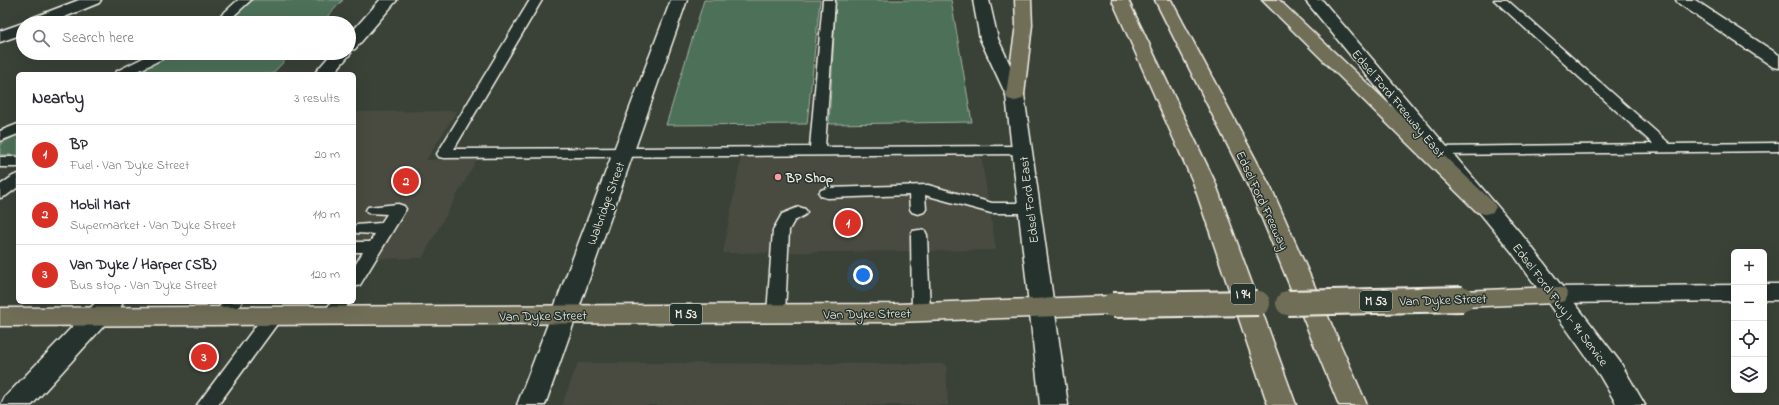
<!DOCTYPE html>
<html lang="en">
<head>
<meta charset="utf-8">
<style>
  :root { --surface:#fff; --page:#f2f2f3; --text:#2b2b33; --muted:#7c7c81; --line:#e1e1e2; --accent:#d93025 }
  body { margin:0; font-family:"Indie Flower",sans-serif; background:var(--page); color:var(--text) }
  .controls { position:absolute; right:12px; bottom:12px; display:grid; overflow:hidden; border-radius:6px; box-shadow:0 4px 16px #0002 }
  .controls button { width:36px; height:36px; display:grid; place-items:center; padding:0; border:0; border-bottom:1px solid var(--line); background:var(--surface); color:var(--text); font:20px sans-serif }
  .you { position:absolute; left:863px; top:275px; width:14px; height:14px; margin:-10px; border:3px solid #fff; border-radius:50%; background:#1a73e8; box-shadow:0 0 0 6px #1a73e833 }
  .badge { display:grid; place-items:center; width:26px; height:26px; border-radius:50%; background:var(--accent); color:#fff; font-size:13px; font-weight:700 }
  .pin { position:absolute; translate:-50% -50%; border:2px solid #fff; box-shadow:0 1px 4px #0006 }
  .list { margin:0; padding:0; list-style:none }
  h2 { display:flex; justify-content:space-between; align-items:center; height:52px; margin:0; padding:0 16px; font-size:17px }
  h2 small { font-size:13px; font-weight:400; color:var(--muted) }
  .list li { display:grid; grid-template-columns:26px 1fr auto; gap:12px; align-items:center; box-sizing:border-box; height:60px; padding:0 16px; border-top:1px solid var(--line) }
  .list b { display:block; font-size:15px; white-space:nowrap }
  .list p { margin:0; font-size:13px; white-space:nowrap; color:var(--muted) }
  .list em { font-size:13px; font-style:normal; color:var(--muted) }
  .icon { flex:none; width:22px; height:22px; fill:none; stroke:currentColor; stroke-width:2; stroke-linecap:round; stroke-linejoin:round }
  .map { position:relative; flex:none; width:1779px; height:405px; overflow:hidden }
  .search { position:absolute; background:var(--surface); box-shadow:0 4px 16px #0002; left:16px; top:16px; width:340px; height:44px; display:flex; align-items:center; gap:10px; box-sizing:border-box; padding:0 14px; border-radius:22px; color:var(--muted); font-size:15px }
  .panel { position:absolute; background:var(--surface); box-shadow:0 4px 16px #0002; left:16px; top:72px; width:340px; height:232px; border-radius:6px }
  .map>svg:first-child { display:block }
  .built { fill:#484c40 }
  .green { fill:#4e6f59; stroke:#a1b0a0 }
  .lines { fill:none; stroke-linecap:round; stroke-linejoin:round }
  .service-casing { stroke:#f4f1e8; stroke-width:3 }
  .minor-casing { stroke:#f4f1e8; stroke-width:3 }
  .tertiary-casing { stroke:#f4f1e8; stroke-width:3 }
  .secondary-casing { stroke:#f4f1e8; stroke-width:3 }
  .primary-casing { stroke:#f4f1e8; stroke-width:3 }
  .motorway-casing { stroke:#f4f1e8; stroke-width:3 }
  .service { fill:#26332d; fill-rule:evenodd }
  .minor { fill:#26332d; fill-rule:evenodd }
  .tertiary { fill:#26332d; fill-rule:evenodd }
  .secondary { fill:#26332d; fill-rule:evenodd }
  .primary { fill:#716e59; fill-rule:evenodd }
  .motorway { fill:#716e59; fill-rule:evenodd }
  .primary-bridge-casing { stroke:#f4f1e8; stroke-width:28; stroke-linecap:butt }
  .primary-bridge { stroke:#716e59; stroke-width:24 }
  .poi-dot { fill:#ff9aa2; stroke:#26332d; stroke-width:1.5 }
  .labels { text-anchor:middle; stroke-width:3; stroke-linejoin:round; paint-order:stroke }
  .shield { fill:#26332d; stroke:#b6b8b0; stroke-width:1 }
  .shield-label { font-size:12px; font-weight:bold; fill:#f4f1e8 }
  .street-label { font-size:13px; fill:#f4f1e8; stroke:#26332d }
  .poi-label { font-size:13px; font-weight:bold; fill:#f4f1e8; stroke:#26332d; text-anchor:start }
</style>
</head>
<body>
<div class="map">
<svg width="1779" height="405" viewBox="0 0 1779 405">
  <rect width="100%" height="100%" fill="#3a4238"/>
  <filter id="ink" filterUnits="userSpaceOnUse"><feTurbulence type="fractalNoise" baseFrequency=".025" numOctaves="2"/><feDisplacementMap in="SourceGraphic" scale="8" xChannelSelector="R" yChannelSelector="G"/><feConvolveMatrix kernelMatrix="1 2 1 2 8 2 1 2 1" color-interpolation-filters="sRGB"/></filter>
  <g filter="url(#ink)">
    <path class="built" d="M 457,111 L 426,160 L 477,159 L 422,258 L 354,259 L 354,112 Z
      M 981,156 L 996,250 L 723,253 L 741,158 Z
      M 578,363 L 946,364 L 948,405 L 562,405 Z"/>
    <path class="green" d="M 253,0 L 343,0 L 321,23 L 225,23 Z
      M 704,0 L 820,0 L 807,124 L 666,125 Z
      M 836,0 L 951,0 L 972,122 L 829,124 Z
      M 173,53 L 292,53 L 272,74 L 133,74 Z
      M 18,134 L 18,155 L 0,155 L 0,144 Z"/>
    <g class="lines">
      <defs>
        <path id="service" d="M 238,0 L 251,0 L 226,23 L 213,23 Z
          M 530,0 L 542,0 L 454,149 L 810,147 L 823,0 L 835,0 L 825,147 L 1022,146 L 1027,147 L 1029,150 L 1027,153 L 1022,154 L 444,158 L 439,157 L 437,154 Z
          M 1494,0 L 1507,0 L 1670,144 L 1779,143 L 1779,151 L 1438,155 L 1433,154 L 1431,151 L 1433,148 L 1438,147 L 1653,144 Z
          M 153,53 L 169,53 L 168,56 L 132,74 L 115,74 L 117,71 Z
          M 18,124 L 18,134 L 0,141 L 0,131 Z
          M 0,157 L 18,157 L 18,167 L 0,167 Z
          M 18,174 L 18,187 L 6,196 L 0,198 L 0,185 L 13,176 Z
          M 928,185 L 992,203 L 1029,203 L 1035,205 L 1037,208 L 1035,211 L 1029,213 L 991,213 L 925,195 L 926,209 L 924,212 L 918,214 L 912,212 L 910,209 L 909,195 L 827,198 L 821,196 L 819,193 L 821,190 L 827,188 Z
          M 398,204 L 404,206 L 406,209 L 360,285 L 354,287 L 354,267 L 363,252 L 354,252 L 354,242 L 370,242 L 375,234 L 356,233 L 354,229 L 356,225 L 381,223 L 387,214 L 368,213 L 366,210 L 368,207 Z
          M 799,207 L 805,209 L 807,212 L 805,215 L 794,221 L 789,230 L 785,314 L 782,318 L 776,320 L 770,318 L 767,314 L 773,230 L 782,214 Z
          M 919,230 L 925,231 L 927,235 L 930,312 L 927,316 L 921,318 L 915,316 L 912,312 L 911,235 L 913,231 Z
          M 223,302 L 242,302 C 235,313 228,324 214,321 L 212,316 Z
          M 331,302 L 349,302 L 339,320 L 332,321 L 325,320 L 323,315 Z
          M 274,310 L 281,311 L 283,316 L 218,405 L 197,405 L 267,311 Z"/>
        <path id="minor" d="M 79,0 L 101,0 L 99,3 L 50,23 L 27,23 L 29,19 Z
          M 671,0 L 687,0 L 545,405 L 517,405 Z
          M 1676,0 L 1695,0 L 1779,55 L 1779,68 L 1773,67 L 1678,3 Z
          M 23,23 L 23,34 L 0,42 L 0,31 Z"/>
        <path id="tertiary" d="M 380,0 L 397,0 L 355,49 L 349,50 L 349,35 Z
          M 973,0 L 989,0 L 998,39 L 1024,95 L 1068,405 L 1040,405 L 1006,95 L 980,39 Z
          M 1305,0 L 1322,0 L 1527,241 L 1620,362 L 1645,405 L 1617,405 L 1600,376 L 1511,251 Z
          M 349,50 L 351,53 L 333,74 L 314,74 L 332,53 L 349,53 Z
          M 96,302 L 123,302 L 120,308 L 32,405 L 1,405 L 5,397 Z"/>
        <path id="secondary" d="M 1764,284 L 1779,284 L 1779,300 L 1764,300 Z
          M 1734,285 L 1734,301 L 1556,303 L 1547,301 L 1544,295 L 1547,289 L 1556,287 Z"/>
        <path id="primary" d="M 1556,287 L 1565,289 L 1568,295 L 1565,301 L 1556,303 L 1463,307 L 1454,305 L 1451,299 L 1454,293 L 1463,291 Z
          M 1113,296 L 1122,299 L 1126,305 L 1122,311 L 1113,314 L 897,322 L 0,326 L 0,308 L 897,304 Z"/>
        <path id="motorway" d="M 1015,0 L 1031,0 L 1032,25 L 1024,95 L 1022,99 L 1015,101 L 1008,99 L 1006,95 L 1016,25 Z
          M 1112,0 L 1128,0 L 1215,182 L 1296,405 L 1268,405 L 1193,182 Z
          M 1155,0 L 1171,0 L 1273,192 L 1367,405 L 1339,405 L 1251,192 Z
          M 1262,0 L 1279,0 L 1493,202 L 1496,207 L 1493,212 L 1485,214 L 1477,212 Z"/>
      </defs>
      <use href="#service" class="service-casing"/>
      <use href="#minor" class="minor-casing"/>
      <use href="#tertiary" class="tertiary-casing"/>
      <use href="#secondary" class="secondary-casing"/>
      <use href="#primary" class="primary-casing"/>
      <use href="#motorway" class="motorway-casing"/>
      <use href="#service" class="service"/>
      <use href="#minor" class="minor"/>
      <use href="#tertiary" class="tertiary"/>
      <use href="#secondary" class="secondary"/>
      <use href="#primary" class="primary"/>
      <use href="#motorway" class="motorway"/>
      <defs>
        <path id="primary-bridge" d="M 1288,303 L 1463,299
          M 1113,305 L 1258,303"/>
      </defs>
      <use href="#primary-bridge" class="primary-bridge-casing"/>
      <use href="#primary-bridge" class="primary-bridge"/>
    </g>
  </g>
  <circle class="poi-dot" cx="778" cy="177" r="4"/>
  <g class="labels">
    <g class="shield">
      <rect x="1231" y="284" width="24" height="20" rx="3"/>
      <rect x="1360" y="291" width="32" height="20" rx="3"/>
      <rect x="670" y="304" width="32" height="20" rx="3"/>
    </g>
    <g class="shield-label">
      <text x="1243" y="298">I 94</text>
      <text x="1376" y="305">M 53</text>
      <text x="686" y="318">M 53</text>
    </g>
    <g class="street-label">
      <text transform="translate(1399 103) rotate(50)" y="5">Edsel Ford Freeway East</text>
      <text transform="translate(1028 200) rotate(-97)" y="5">Edsel Ford East</text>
      <text transform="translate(1263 200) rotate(65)" y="5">Edsel Ford Freeway</text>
      <text transform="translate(605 203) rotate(-70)" y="5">Walbridge Street</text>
      <text transform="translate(1443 299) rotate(-2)" y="5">Van Dyke Street</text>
      <text transform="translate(1561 304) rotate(53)" y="5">Edsel Ford Fwy I- 94 Service</text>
      <text transform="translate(867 313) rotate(-1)" y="5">Van Dyke Street</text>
      <text transform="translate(543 315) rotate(-1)" y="5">Van Dyke Street</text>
    </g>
    <g class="poi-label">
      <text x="786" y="182">BP Shop</text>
    </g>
  </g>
</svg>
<div class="controls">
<button>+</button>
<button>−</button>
<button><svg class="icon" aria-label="locate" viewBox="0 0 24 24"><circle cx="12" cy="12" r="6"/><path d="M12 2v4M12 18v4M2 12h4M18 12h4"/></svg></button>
<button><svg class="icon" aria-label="layers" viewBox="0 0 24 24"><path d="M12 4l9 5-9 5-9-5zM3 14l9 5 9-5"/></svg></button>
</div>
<div class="you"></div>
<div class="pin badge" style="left:848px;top:223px">1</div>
<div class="pin badge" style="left:406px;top:181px">2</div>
<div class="pin badge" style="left:204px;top:357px">3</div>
<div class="search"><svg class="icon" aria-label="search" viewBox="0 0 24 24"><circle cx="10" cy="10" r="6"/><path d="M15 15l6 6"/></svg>Search here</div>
<section class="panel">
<h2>Nearby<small>3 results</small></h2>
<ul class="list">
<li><span class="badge">1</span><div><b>BP</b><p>Fuel · Van Dyke Street</p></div><em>20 m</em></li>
<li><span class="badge">2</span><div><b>Mobil Mart</b><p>Supermarket · Van Dyke Street</p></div><em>110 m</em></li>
<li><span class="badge">3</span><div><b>Van Dyke / Harper (SB)</b><p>Bus stop · Van Dyke Street</p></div><em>120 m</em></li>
</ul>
</section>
</div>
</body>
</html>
